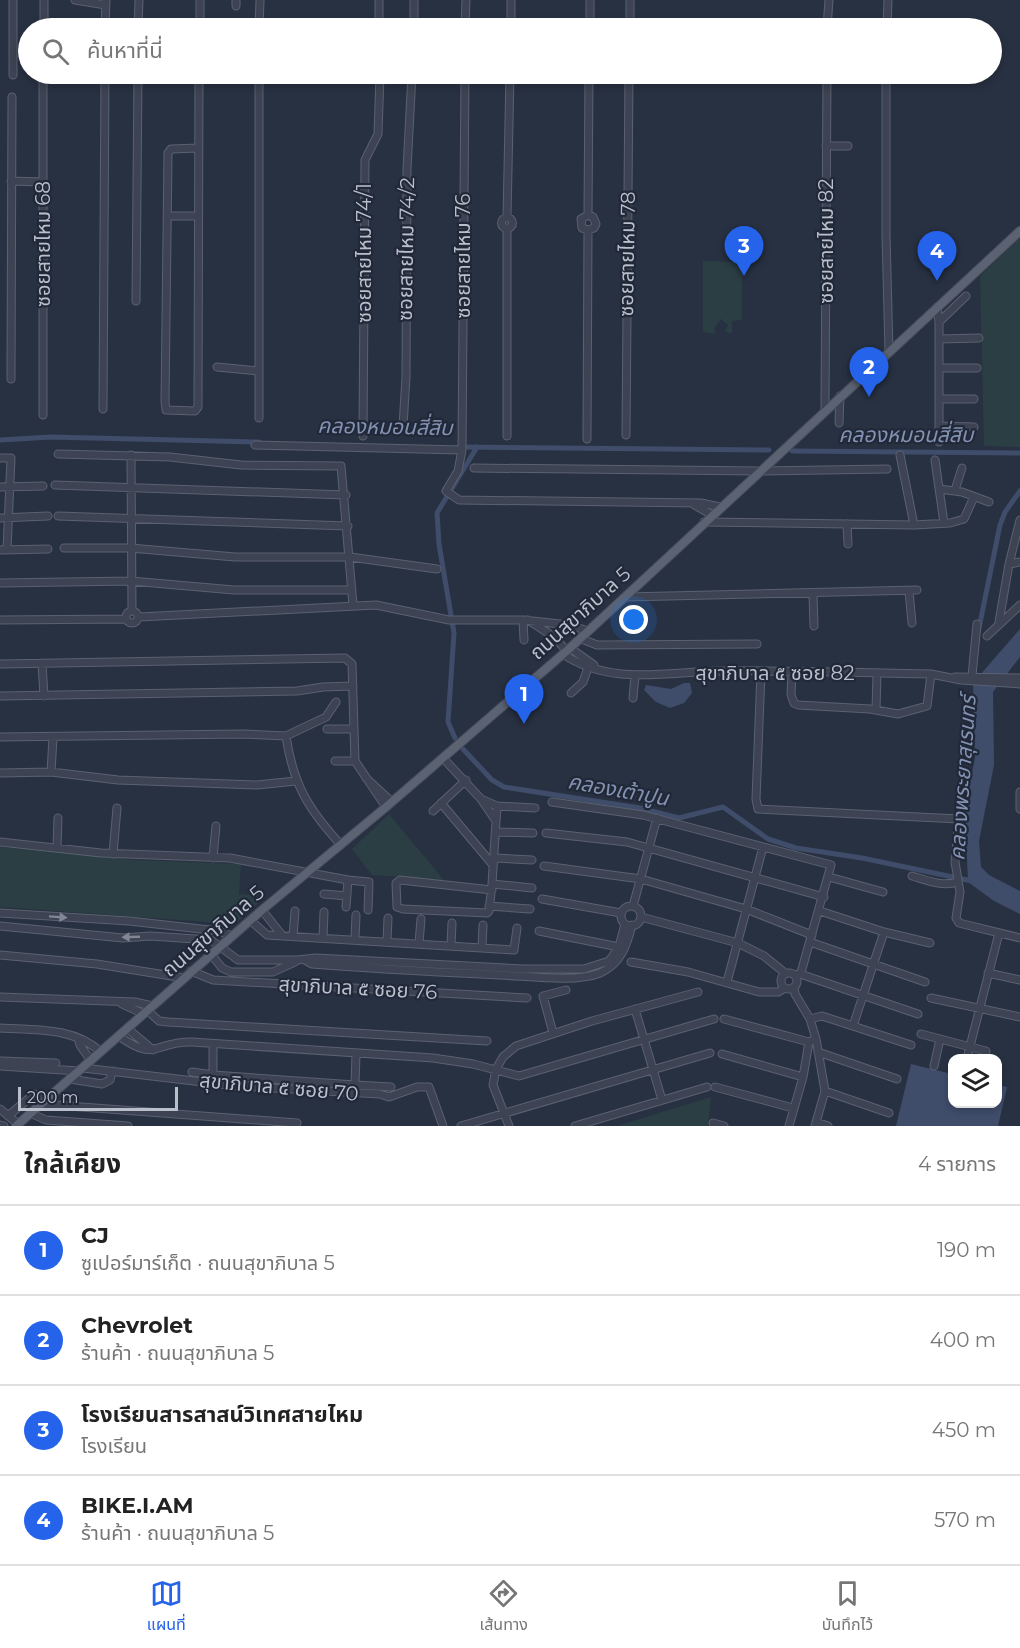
<!DOCTYPE html>
<html lang="th">
<head>
<meta charset="utf-8">
<style>
  :root { --surface:#fff; --page:#f6f6f6; --text:#222; --muted:#767676; --line:#e0e0e0; --accent:#2563eb }
  body { margin:0; font-family:Montserrat,"Noto Sans Thai",sans-serif; background:var(--page); color:var(--text) }
  .controls { position:absolute; right:18px; bottom:18px; display:grid; overflow:hidden; border-radius:12px; box-shadow:0 3px 9px #0003 }
  .controls button { width:54px; height:54px; display:grid; place-items:center; padding:0; border:0; border-bottom:2px solid var(--line); background:var(--surface); color:var(--text); font:30px sans-serif }
  .scale { position:absolute; left:18px; bottom:15px; width:160px; box-sizing:border-box; padding-left:6px; border:3px solid #babfcc; border-top:0; font-size:16px; line-height:21px; white-space:nowrap; color:#babfcc; -webkit-text-stroke:4px #212838; paint-order:stroke }
  .you { position:absolute; left:634px; top:620px; width:21px; height:21px; margin:-15px; border:4px solid #fff; border-radius:50%; background:#1a73e8; box-shadow:0 0 0 9px #1a73e833 }
  .badge { display:grid; place-items:center; width:39px; height:39px; border-radius:50%; background:var(--accent); color:#fff; font-size:20px; font-weight:700 }
  .pin { position:absolute; translate:-50% -50px; filter:drop-shadow(0 2px 3px #0008) }
  .pin::after { content:''; position:absolute; top:32px; width:21px; height:18px; background:inherit; clip-path:polygon(0 0,100% 0,50% 100%) }
  .list { margin:0; padding:0; list-style:none }
  h2 { display:flex; justify-content:space-between; align-items:center; height:78px; margin:0; padding:0 24px; font-size:26px }
  h2 small { font-size:20px; font-weight:400; color:var(--muted) }
  .list li { display:grid; grid-template-columns:39px 1fr auto; gap:18px; align-items:center; box-sizing:border-box; height:90px; padding:0 24px; border-top:2px solid var(--line) }
  .list b { display:block; font-size:22px; white-space:nowrap }
  .list p { margin:0; font-size:20px; white-space:nowrap; color:var(--muted) }
  .list em { font-size:20px; font-style:normal; color:var(--muted) }
  .icon { flex:none; width:33px; height:33px; fill:none; stroke:currentColor; stroke-width:2; stroke-linecap:round; stroke-linejoin:round }
  .map { position:relative; flex:none; width:1020px; height:1126px; overflow:hidden }
  .search { position:absolute; background:var(--surface); box-shadow:0 3px 9px #0003; left:18px; right:18px; top:18px; height:66px; display:flex; align-items:center; gap:15px; box-sizing:border-box; padding:0 21px; border-radius:33px; color:var(--muted); font-size:22px }
  .sheet { height:438px; background:var(--surface) }
  nav { display:flex; justify-content:space-around; align-items:center; box-sizing:border-box; height:84px; border-top:2px solid var(--line); background:var(--surface); font-size:16px; color:var(--muted) }
  nav a { display:grid; justify-items:center; gap:3px }
  nav .on { color:var(--accent) }
  .map>svg:first-child { display:block }
  .green { fill:#2a3e43 }
  .water { fill:#3f4d6b }
  .lines { fill:none; stroke-linecap:round; stroke-linejoin:round }
  .canal { stroke:#3f4d6b; stroke-width:5 }
  .minor-casing { stroke:#5b6170; stroke-width:9 }
  .major-casing { stroke:#464c5c; stroke-width:10 }
  .minor { stroke:#3d4352; stroke-width:7 }
  .major { stroke:#5b6272; stroke-width:8 }
  .oneway { fill:#828795 }
  .labels { text-anchor:middle; stroke-width:4.5; stroke-linejoin:round; paint-order:stroke }
  .street-label { font-size:20px; fill:#babfcc; stroke:#212838 }
  .water-label { font-size:21px; font-style:italic; fill:#8392b2; stroke:#212838 }
</style>
</head>
<body>
<div class="map">
<svg width="1020" height="1126" viewBox="0 0 1020 1126">
  <rect width="100%" height="100%" fill="#283142"/>
  <path class="green" d="M 1020,238 L 1020,447 L 984,446 L 980,276 Z
    M 703,261 L 742,262 L 742,320 L 732,321 L 732,333 L 725,332 L 728,325 L 721,319 L 714,328 L 716,334 L 703,332 Z
    M 389,814 L 444,880 L 372,875 L 352,849 Z
    M 0,847 L 135,860 L 241,864 L 239,894 L 266,896 L 235,924 L 0,907 Z
    M 711,1097 L 708,1126 L 617,1126 Z"/>
  <path class="water" d="M 1020,629 L 1020,657 L 993,692 L 994,765 L 979,841 L 981,867 L 989,875 L 1020,891 L 1020,914 L 994,901 L 968,882 L 965,809 L 975,758 L 973,683 Z
    M 684,683 L 690,683 L 692,693 L 684,703 L 670,708 L 656,702 L 644,690 L 646,685 L 671,689 Z
    M 911,1064 L 952,1074 L 952,1104 L 998,1104 L 998,1085 L 1007,1087 L 998,1126 L 896,1126 Z"/>
  <g class="lines">
    <path class="canal" d="M 0,440 L 51,437 L 259,442
      M 460,447 L 769,450
      M 792,451 L 1020,453
      M 979,628 L 1000,525 L 1005,512 L 1020,491
      M 455,738 L 448,722 L 454,633 L 439,544 L 437,513 L 477,447
      M 463,749 L 492,780 L 504,787 L 640,808 L 679,818 L 723,807 L 768,839 L 796,848 L 862,858 L 972,881"/>
    <defs>
      <path id="minor" d="M 13,0 L 13,75
        M 75,0 L 106,5
        M 379,0 L 379,28
        M 236,6 L 236,0
        M 44,28 L 44,0
        M 105,28 L 106,1
        M 138,28 L 139,0
        M 200,28 L 200,0
        M 259,28 L 260,0
        M 414,28 L 414,0
        M 465,28 L 466,0
        M 511,28 L 511,0
        M 590,28 L 590,0
        M 630,28 L 630,0
        M 827,28 L 829,0
        M 887,28 L 888,0
        M 43,74 L 43,415
        M 886,74 L 886,235 L 889,351
        M 826,146 L 848,146
        M 198,148 L 171,149 L 168,153 L 165,402 L 166,410 L 195,411 L 198,407 L 199,74
        M 11,181 L 43,182
        M 588,215 L 589,74
        M 167,216 L 198,216
        M 507,217 L 510,74
        M501.5 223a5.5 5.5 0 1 1 11 0a5.5 5.5 0 1 1-11 0Z
        M 507,228 L 507,436
        M 588,230 L 582,228 L 581,219 L 588,215
        M 588,230 L 594,228 L 596,224 L 593,217 L 588,215
        M 136,301 L 138,74
        M 937,307 L 939,322 L 939,442
        M 939,322 L 966,296
        M 939,339 L 979,338
        M 217,367 L 259,371
        M 939,368 L 977,368
        M 11,379 L 12,97
        M 939,399 L 974,399
        M 103,409 L 105,74
        M 825,409 L 827,74
        M 259,418 L 259,74
        M 839,423 L 840,396
        M 403,426 L 406,377 L 407,169 L 412,74
        M 939,426 L 974,427
        M 626,435 L 629,74
        M 363,436 L 365,160 L 378,134 L 380,74
        M 587,439 L 588,230
        M 255,445 L 462,450 L 465,74
        M 462,450 L 458,471 L 446,491 L 459,500 L 701,503 L 720,507
        M 58,454 L 170,457 L 241,465 L 341,466 L 353,605
        M 131,455 L 132,611
        M 0,458 L 11,458 L 7,550
        M 935,460 L 944,523
        M 474,468 L 760,471 L 887,469
        M 55,485 L 346,495
        M 0,487 L 43,486
        M 939,489 L 962,492 L 989,502
        M 955,490 L 962,468
        M 693,504 L 712,515
        M 58,516 L 348,526
        M 0,518 L 48,516
        M 704,522 L 914,525 L 900,455
        M 847,524 L 848,544
        M 914,525 L 950,523 L 964,519 L 974,497
        M 64,548 L 130,548 L 235,557 L 350,557 L 437,569
        M 0,550 L 48,549
        M 1009,564 L 1020,562
        M 0,583 L 131,581 L 234,590 L 352,590
        M 909,591 L 912,623
        M 813,594 L 814,626
        M 625,597 L 917,590
        M126 617a6 6 0 1 1 12 0a6 6 0 1 1-12 0Z
        M 139,617 L 376,605 L 449,620 L 523,620 L 569,625 L 588,631
        M 0,620 L 126,619
        M 523,620 L 524,640
        M 528,620 L 554,637 L 566,650
        M 999,622 L 1009,564 L 1020,520
        M 987,636 L 1020,605
        M 579,638 L 597,645 L 757,644
        M 570,648 L 594,665
        M 563,654 C 612,687 669,671 724,671 C 793,670 862,673 931,674 L 961,680 L 1020,684
        M 42,663 L 44,696
        M 0,664 L 345,658 L 352,664 L 355,761 L 386,807
        M 792,672 L 791,695 L 794,703 L 798,705 L 870,709 L 898,714 L 927,706 L 931,674
        M 761,673 L 756,799 L 758,809 L 959,819 L 955,862 L 960,892 L 956,918 L 959,923 L 1020,938
        M 972,676 L 977,624
        M 955,677 L 1020,678
        M 571,693 L 583,682 L 589,665
        M 0,696 L 297,691 L 323,687 L 353,686
        M 633,698 L 635,676
        M 876,710 L 877,673
        M 327,729 L 354,729
        M 286,736 L 326,717 L 336,702
        M 0,737 L 243,734 L 286,736 C 293,784 308,809 341,845
        M 443,758 L 481,799 L 497,806 L 535,808
        M 335,761 L 355,761
        M 51,772 L 53,738
        M 0,773 L 51,772 L 118,780 L 257,785 L 296,781
        M 366,778 L 392,802
        M 1020,792 L 1020,809
        M 481,799 L 496,821
        M 552,802 L 643,815 L 831,865 L 802,969 L 800,974 L 795,975
        M 441,803 L 493,865
        M 433,811 L 466,780
        M 495,832 L 533,833
        M 546,833 L 627,842 L 824,897
        M 0,842 L 101,853 L 230,858 L 348,880 L 346,907
        M 57,848 L 58,818
        M 113,854 L 117,808
        M 213,858 L 216,826
        M 494,858 L 532,860
        M 544,866 L 641,879 L 746,909 L 812,935
        M 912,876 C 926,880 942,887 957,882
        M 829,877 L 883,892
        M 348,880 L 369,882 L 368,910
        M 492,884 L 532,888
        M 492,890 L 400,880 L 396,883 L 397,907 L 403,909 L 487,913 L 489,911 L 492,884 L 497,806
        M 324,894 L 347,896
        M 542,899 L 621,913
        M 489,906 L 530,909
        M 633,906 L 657,818
        M621 916a10 10 0 1 1 20 0a10 10 0 1 1-20 0Z
        M 262,910 L 281,934
        M 820,911 L 884,932 L 853,1026
        M 0,913 L 129,921 L 219,931 L 231,936
        M 641,917 L 738,943 L 764,956 L 785,973
        M 250,920 L 267,935 L 514,950 L 517,928
        M 0,926 L 123,938 L 150,936 L 211,940 L 238,960 L 297,960 L 316,958 L 524,969 L 584,969 L 609,961 L 619,947 L 625,924
        M 539,931 L 619,947
        M 884,932 L 930,943
        M 293,936 L 295,911
        M 323,938 L 324,912
        M 355,939 L 356,915
        M 387,941 L 388,918
        M 810,942 L 925,982
        M 419,943 L 421,919
        M 451,945 L 452,923
        M 482,947 L 483,925
        M 211,954 L 222,968 L 231,972 L 273,972 L 295,962
        M 0,955 L 97,964 L 184,978
        M 305,960 L 312,964 C 375,969 438,972 500,975 C 528,976 575,983 600,973 C 621,964 627,945 632,925
        M 631,962 L 688,972 L 759,992 L 778,992 L 785,988
        M 191,971 L 213,980 L 527,998
        M781 981a8 8 0 1 1 16 0a8 8 0 1 1-16 0Z
        M 988,973 L 1020,980
        M 800,974 L 918,1014
        M 727,982 L 763,847
        M 0,997 L 135,1002 L 152,1006
        M 931,998 L 1020,1017
        M 122,1004 L 144,1014
        M 635,1009 L 662,1100
        M 147,1010 L 159,1021 L 168,1022 L 487,1041
        M 724,1019 L 809,1042
        M 810,1019 L 822,1016 L 911,1045
        M 0,1028 C 36,1030 73,1027 101,1052
        M 128,1029 L 153,1050
        M 553,1033 L 543,996 L 566,990
        M 921,1034 L 986,1051
        M 119,1036 C 156,1063 155,1041 192,1042 L 433,1058 L 473,1064 L 519,1076 L 714,1019
        M 78,1038 L 80,1045 L 91,1061
        M 213,1044 L 213,1075 L 355,1085 L 356,1054
        M 818,1052 L 897,1079
        M 722,1054 L 803,1077
        M 967,1058 L 999,933
        M 0,1061 L 56,1063
        M 0,1066 L 79,1071
        M 934,1066 L 940,1039
        M 83,1068 L 237,1086 L 380,1094 L 389,1097 L 417,1087 L 429,1087 L 443,1126
        M 192,1072 L 213,1075
        M 70,1079 L 102,1084 L 110,1080 L 112,1071
        M 355,1085 L 391,1087
        M 715,1087 L 793,1108
        M 825,1091 L 889,1113
        M 41,1104 L 297,1123
        M 0,1109 L 18,1124
        M 30,1113 L 46,1120 L 128,1126
        M 8,1116 L 34,1094 L 46,1099
        M 816,1122 L 828,1126
        M 713,1123 L 724,1126
        M 0,1125 L 4,1126
        M 461,1126 L 710,1053
        M 509,1126 L 493,1085 L 496,1069 L 503,1057 L 516,1046 L 592,1021 L 698,992
        M 575,1126 L 707,1087
        M 789,1126 L 803,1077 L 809,1042 L 816,1039 L 810,1019 L 795,994 L 794,987
        M 815,1126 L 825,1091 L 816,1039"/>
      <path id="major" d="M 16,1126 L 262,910 L 386,807 L 570,648 L 1020,231"/>
    </defs>
    <use href="#minor" class="minor-casing"/>
    <use href="#major" class="major-casing"/>
    <use href="#minor" class="minor"/>
    <use href="#major" class="major"/>
  </g>
  <defs><path id="oneway-solid" d="M-6-.8H1V-3.2L6.5 0L1 3.2V.8H-6Z" transform="scale(1.5)"/></defs>
  <g class="oneway">
    <use href="#oneway-solid" transform="translate(58 917) rotate(4)"/>
    <use href="#oneway-solid" transform="translate(131 937) rotate(178)"/>
  </g>
  <g class="labels">
    <g class="street-label">
      <text transform="translate(826 241) rotate(-90)" y="7">ซอยสายไหม 82</text>
      <text transform="translate(43 244) rotate(-90)" y="7">ซอยสายไหม 68</text>
      <text transform="translate(406 249) rotate(-89)" y="7">ซอยสายไหม 74/2</text>
      <text transform="translate(364 253) rotate(-90)" y="7">ซอยสายไหม 74/1</text>
      <text transform="translate(627 254) rotate(-89)" y="7">ซอยสายไหม 78</text>
      <text transform="translate(463 256) rotate(-90)" y="7">ซอยสายไหม 76</text>
      <text transform="translate(580 613) rotate(-42)" y="7">ถนนสุขาภิบาล 5</text>
      <text x="775" y="680">สุขาภิบาล ๕ ซอย 82</text>
      <text transform="translate(213 931) rotate(-41)" y="7">ถนนสุขาภิบาล 5</text>
      <text transform="translate(358 988) rotate(3)" y="7">สุขาภิบาล ๕ ซอย 76</text>
      <text transform="translate(279 1087) rotate(5)" y="7">สุขาภิบาล ๕ ซอย 70</text>
    </g>
    <g class="water-label">
      <text transform="translate(385 427) rotate(1)" y="7">คลองหมอนสี่สิบ</text>
      <text x="906" y="442">คลองหมอนสี่สิบ</text>
      <text transform="translate(963 778) rotate(-86)" y="7">คลองพระยาสุเรนทร์</text>
      <text transform="translate(618 790) rotate(10)" y="7">คลองเต้าปูน</text>
    </g>
  </g>
</svg>
<div class="controls">
<button><svg class="icon" aria-label="layers" viewBox="0 0 24 24"><path d="M12 4l9 5-9 5-9-5zM3 14l9 5 9-5"/></svg></button>
</div>
<div class="scale">200 m</div>
<div class="you"></div>
<div class="pin badge" style="left:524px;top:724px">1</div>
<div class="pin badge" style="left:869px;top:397px">2</div>
<div class="pin badge" style="left:744px;top:276px">3</div>
<div class="pin badge" style="left:937px;top:281px">4</div>
<div class="search"><svg class="icon" aria-label="search" viewBox="0 0 24 24"><circle cx="10" cy="10" r="6"/><path d="M15 15l6 6"/></svg>ค้นหาที่นี่</div>
</div>
<section class="sheet">
<h2>ใกล้เคียง<small>4 รายการ</small></h2>
<ul class="list">
<li><span class="badge">1</span><div><b>CJ</b><p>ซูเปอร์มาร์เก็ต · ถนนสุขาภิบาล 5</p></div><em>190 m</em></li>
<li><span class="badge">2</span><div><b>Chevrolet</b><p>ร้านค้า · ถนนสุขาภิบาล 5</p></div><em>400 m</em></li>
<li><span class="badge">3</span><div><b>โรงเรียนสารสาสน์วิเทศสายไหม</b><p>โรงเรียน</p></div><em>450 m</em></li>
<li><span class="badge">4</span><div><b>BIKE.I.AM</b><p>ร้านค้า · ถนนสุขาภิบาล 5</p></div><em>570 m</em></li>
</ul>
</section>
<nav>
<a class="on"><svg class="icon" aria-label="map" viewBox="0 0 24 24"><path d="M3 6l6-2 6 2 6-2v14l-6 2-6-2-6 2zM9 4v14M15 6v14"/></svg>แผนที่</a>
<a><svg class="icon" aria-label="directions" viewBox="0 0 24 24"><path d="M12 3l9 9-9 9-9-9zM9 14v-3h6M13 9l2 2-2 2"/></svg>เส้นทาง</a>
<a><svg class="icon" aria-label="saved" viewBox="0 0 24 24"><path d="M7 4h10v16l-5-4-5 4z"/></svg>บันทึกไว้</a>
</nav>
</body>
</html>
